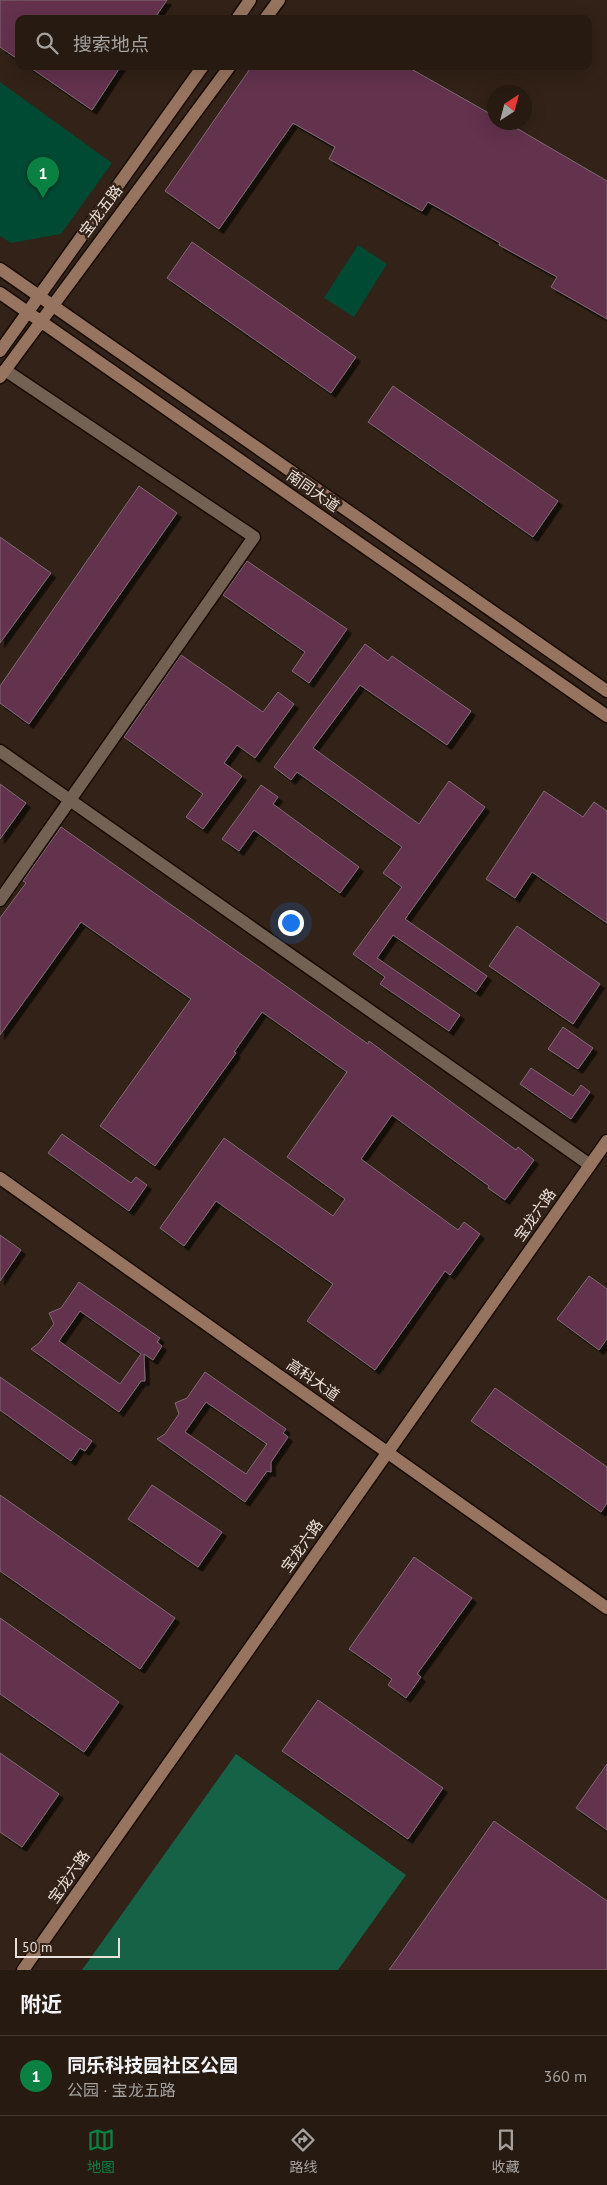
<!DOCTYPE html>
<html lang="zh">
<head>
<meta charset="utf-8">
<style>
  :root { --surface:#261a11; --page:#2e231a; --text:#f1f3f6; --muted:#a4a19f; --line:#423831; --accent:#0b8043 }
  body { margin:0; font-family:"PT Sans","Noto Sans SC",sans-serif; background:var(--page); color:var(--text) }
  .compass { position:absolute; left:487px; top:85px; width:45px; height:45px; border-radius:50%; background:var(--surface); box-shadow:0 5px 20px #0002; rotate:36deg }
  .scale { position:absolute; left:15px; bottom:12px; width:105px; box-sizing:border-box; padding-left:5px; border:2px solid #ece1da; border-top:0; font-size:14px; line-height:18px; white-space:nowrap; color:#ece1da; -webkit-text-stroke:4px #322217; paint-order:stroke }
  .you { position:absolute; left:290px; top:922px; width:18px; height:18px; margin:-12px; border:4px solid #fff; border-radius:50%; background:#1a73e8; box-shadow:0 0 0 8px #1a73e833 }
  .badge { display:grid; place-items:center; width:32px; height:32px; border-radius:50%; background:var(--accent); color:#fff; font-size:16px; font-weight:700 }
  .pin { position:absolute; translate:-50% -41px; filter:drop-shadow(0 1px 2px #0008) }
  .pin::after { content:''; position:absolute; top:26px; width:18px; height:15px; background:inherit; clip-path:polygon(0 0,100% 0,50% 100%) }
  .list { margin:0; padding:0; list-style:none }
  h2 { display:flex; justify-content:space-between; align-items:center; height:65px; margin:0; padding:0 20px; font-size:21px }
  h2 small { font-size:16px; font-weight:400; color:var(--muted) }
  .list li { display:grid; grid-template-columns:32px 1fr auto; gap:15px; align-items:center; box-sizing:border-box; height:80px; padding:0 20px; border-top:1px solid var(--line) }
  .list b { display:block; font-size:19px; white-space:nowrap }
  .list p { margin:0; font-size:16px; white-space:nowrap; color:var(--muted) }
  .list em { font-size:16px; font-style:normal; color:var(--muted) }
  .icon { flex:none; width:28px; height:28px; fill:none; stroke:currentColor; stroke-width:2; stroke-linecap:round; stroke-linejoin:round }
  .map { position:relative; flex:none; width:607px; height:1970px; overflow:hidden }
  .search { position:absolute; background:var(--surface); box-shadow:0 5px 20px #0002; left:15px; right:15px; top:15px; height:55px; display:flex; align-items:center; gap:12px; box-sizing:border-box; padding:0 18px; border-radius:10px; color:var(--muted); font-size:19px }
  .sheet { height:145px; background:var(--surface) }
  nav { display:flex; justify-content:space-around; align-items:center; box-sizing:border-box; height:70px; border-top:1px solid var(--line); background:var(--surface); font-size:14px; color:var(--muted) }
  nav a { display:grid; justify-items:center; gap:2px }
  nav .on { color:var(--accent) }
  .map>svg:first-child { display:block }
  .green { fill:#004a33 }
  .forest { fill:#166247 }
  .building { fill:#64304d; stroke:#7f6a74; fill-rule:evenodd; filter:url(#shadow) }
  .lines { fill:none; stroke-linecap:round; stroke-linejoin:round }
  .street-casing { stroke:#190b03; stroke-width:15 }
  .secondary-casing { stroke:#190b03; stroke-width:15 }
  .street { stroke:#736154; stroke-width:12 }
  .secondary { stroke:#96745f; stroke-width:12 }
  .labels { text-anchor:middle; stroke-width:5; stroke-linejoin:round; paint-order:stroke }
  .street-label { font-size:15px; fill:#ece1da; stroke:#322217 }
</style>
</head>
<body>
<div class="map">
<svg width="607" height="1970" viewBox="0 0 607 1970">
  <defs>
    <filter id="shadow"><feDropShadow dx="4.5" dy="4.5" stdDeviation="0" flood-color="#0009"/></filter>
  </defs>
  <rect width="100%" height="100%" fill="#322217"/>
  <path class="green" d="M 0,82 L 112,163 L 61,234 L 11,243 L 0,236 Z
    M 358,245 L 387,264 L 354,317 L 324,298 Z"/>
  <path class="forest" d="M 236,1754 L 406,1875 L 338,1970 L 82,1970 Z"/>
  <path class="building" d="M 0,0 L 167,0 L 154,19 L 19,19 L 19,60 L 0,47 Z
    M 28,66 L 121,66 L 92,110 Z
    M 252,66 L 406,66 L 494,116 L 494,122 L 506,122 L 607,181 L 607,319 L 551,287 L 557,277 L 499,245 L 500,243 L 428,202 L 422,211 L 329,159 L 335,147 L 293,123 L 219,229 L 165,191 Z
    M 192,242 L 356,357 L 331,393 L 167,278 Z
    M 393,386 L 558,501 L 533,537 L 368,422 Z
    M 139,486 L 177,513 L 29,724 L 0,703 L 0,686 Z
    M 0,537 L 51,573 L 0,643 Z
    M 247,561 L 347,629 L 309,683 L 292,671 L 305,652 L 223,595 Z
    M 365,644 L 388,661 L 392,656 L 471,711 L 447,745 L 360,685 L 313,748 L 419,824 L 449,781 L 485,807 L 405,919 L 487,976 L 476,992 L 393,935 L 377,958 L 460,1015 L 449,1031 L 380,984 L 385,977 L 353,954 L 402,887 L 383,873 L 402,847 L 297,772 L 291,780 L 274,767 Z
    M 181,655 L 263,712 L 278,692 L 294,704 L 255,758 L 237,745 L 224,763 L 242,776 L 203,829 L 186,817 L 203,794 L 124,737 Z
    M 0,784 L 26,803 L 0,839 Z
    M 261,785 L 278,797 L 273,804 L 359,867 L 340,893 L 254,830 L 239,851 L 222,839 Z
    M 544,791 L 583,817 L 594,802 L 607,811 L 607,923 L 532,872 L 515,898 L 486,879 Z
    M 61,827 L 368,1044 L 369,1041 L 516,1150 L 518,1147 L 534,1160 L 505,1200 L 488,1188 L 489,1186 L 392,1115 L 361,1159 L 458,1230 L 464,1222 L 480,1234 L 450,1275 L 445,1271 L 375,1370 L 307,1321 L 333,1284 L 216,1201 L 184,1246 L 160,1228 L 224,1138 L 333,1216 L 345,1199 L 287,1157 L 347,1072 L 262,1012 L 234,1052 L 236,1053 L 155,1166 L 100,1126 L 191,999 L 81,922 L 0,1035 L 0,918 L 26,883 L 23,881 Z
    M 517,926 L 600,984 L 573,1024 L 489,966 Z
    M 563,1027 L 593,1048 L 578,1069 L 548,1049 Z
    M 531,1068 L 573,1096 L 581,1085 L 590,1092 L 571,1119 L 520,1084 Z
    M 62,1134 L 131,1183 L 136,1177 L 147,1185 L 129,1211 L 48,1153 Z
    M 0,1235 L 21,1250 L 0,1281 Z
    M 589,1276 L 607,1289 L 607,1339 L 599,1350 L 557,1319 Z
    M 79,1282 L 160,1338 L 157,1342 L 162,1346 L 153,1360 L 144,1354 L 145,1381 L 141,1381 L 119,1412 L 31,1349 L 39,1343 L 54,1324 L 49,1313 L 61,1308 ZM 80,1311 L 141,1354 L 120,1384 L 59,1341 Z
    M 205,1372 L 286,1429 L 283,1433 L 288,1437 L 271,1462 L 271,1472 L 267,1471 L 245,1502 L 157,1439 L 165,1434 L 179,1414 L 175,1403 L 187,1398 ZM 206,1402 L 267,1444 L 246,1474 L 185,1432 Z
    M 0,1377 L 92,1441 L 85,1451 L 80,1448 L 71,1461 L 0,1410 Z
    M 495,1388 L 607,1467 L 607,1503 L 601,1512 L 471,1421 Z
    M 152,1485 L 222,1532 L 198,1567 L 128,1519 Z
    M 0,1495 L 175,1618 L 140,1669 L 0,1571 Z
    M 414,1557 L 472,1598 L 417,1674 L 421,1677 L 406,1698 L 388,1685 L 392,1679 L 349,1649 Z
    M 0,1618 L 119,1702 L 84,1752 L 0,1694 Z
    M 318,1700 L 443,1788 L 408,1839 L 282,1751 Z
    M 0,1753 L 59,1794 L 22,1847 L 0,1832 Z
    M 607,1764 L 607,1830 L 576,1808 Z
    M 494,1821 L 607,1901 L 607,1970 L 389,1970 Z"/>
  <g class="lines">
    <defs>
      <path id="street" d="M 0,751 L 590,1165
        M 0,900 L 254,537 L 5,370"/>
      <path id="secondary" d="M 237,19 L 250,0
        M 265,19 L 279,0
        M 0,269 L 607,691
        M 0,293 L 607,716
        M 0,351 L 203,66
        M 0,377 L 230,66
        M 0,1178 L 607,1608
        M 23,1970 L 607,1141"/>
    </defs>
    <use href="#street" class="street-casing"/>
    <use href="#secondary" class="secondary-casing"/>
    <use href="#street" class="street"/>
    <use href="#secondary" class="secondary"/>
  </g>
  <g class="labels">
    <g class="street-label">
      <text transform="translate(101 211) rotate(-53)" y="5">宝龙五路</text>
      <text transform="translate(313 491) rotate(35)" y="5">南同大道</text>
      <text transform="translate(535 1215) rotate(-55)" y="5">宝龙六路</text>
      <text transform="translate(313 1380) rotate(35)" y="5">高科大道</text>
      <text transform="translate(302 1546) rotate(-55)" y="5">宝龙六路</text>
      <text transform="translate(69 1877) rotate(-55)" y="5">宝龙六路</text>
    </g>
  </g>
</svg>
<svg class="compass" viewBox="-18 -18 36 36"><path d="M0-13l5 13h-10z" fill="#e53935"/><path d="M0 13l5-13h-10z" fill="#a4a19f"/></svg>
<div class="scale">50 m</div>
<div class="you"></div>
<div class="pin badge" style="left:43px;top:198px">1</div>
<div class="search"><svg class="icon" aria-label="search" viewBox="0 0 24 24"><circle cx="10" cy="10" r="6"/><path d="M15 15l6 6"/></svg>搜索地点</div>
</div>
<section class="sheet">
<h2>附近<small></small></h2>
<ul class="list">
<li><span class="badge">1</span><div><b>同乐科技园社区公园</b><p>公园 · 宝龙五路</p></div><em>360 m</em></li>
</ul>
</section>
<nav>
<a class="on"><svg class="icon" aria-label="map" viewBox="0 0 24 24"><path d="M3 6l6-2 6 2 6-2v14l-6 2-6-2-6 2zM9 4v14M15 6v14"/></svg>地图</a>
<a><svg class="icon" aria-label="directions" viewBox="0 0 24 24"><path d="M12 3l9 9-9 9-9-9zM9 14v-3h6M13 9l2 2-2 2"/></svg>路线</a>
<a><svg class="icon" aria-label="saved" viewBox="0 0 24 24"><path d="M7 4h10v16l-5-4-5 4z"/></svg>收藏</a>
</nav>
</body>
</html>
